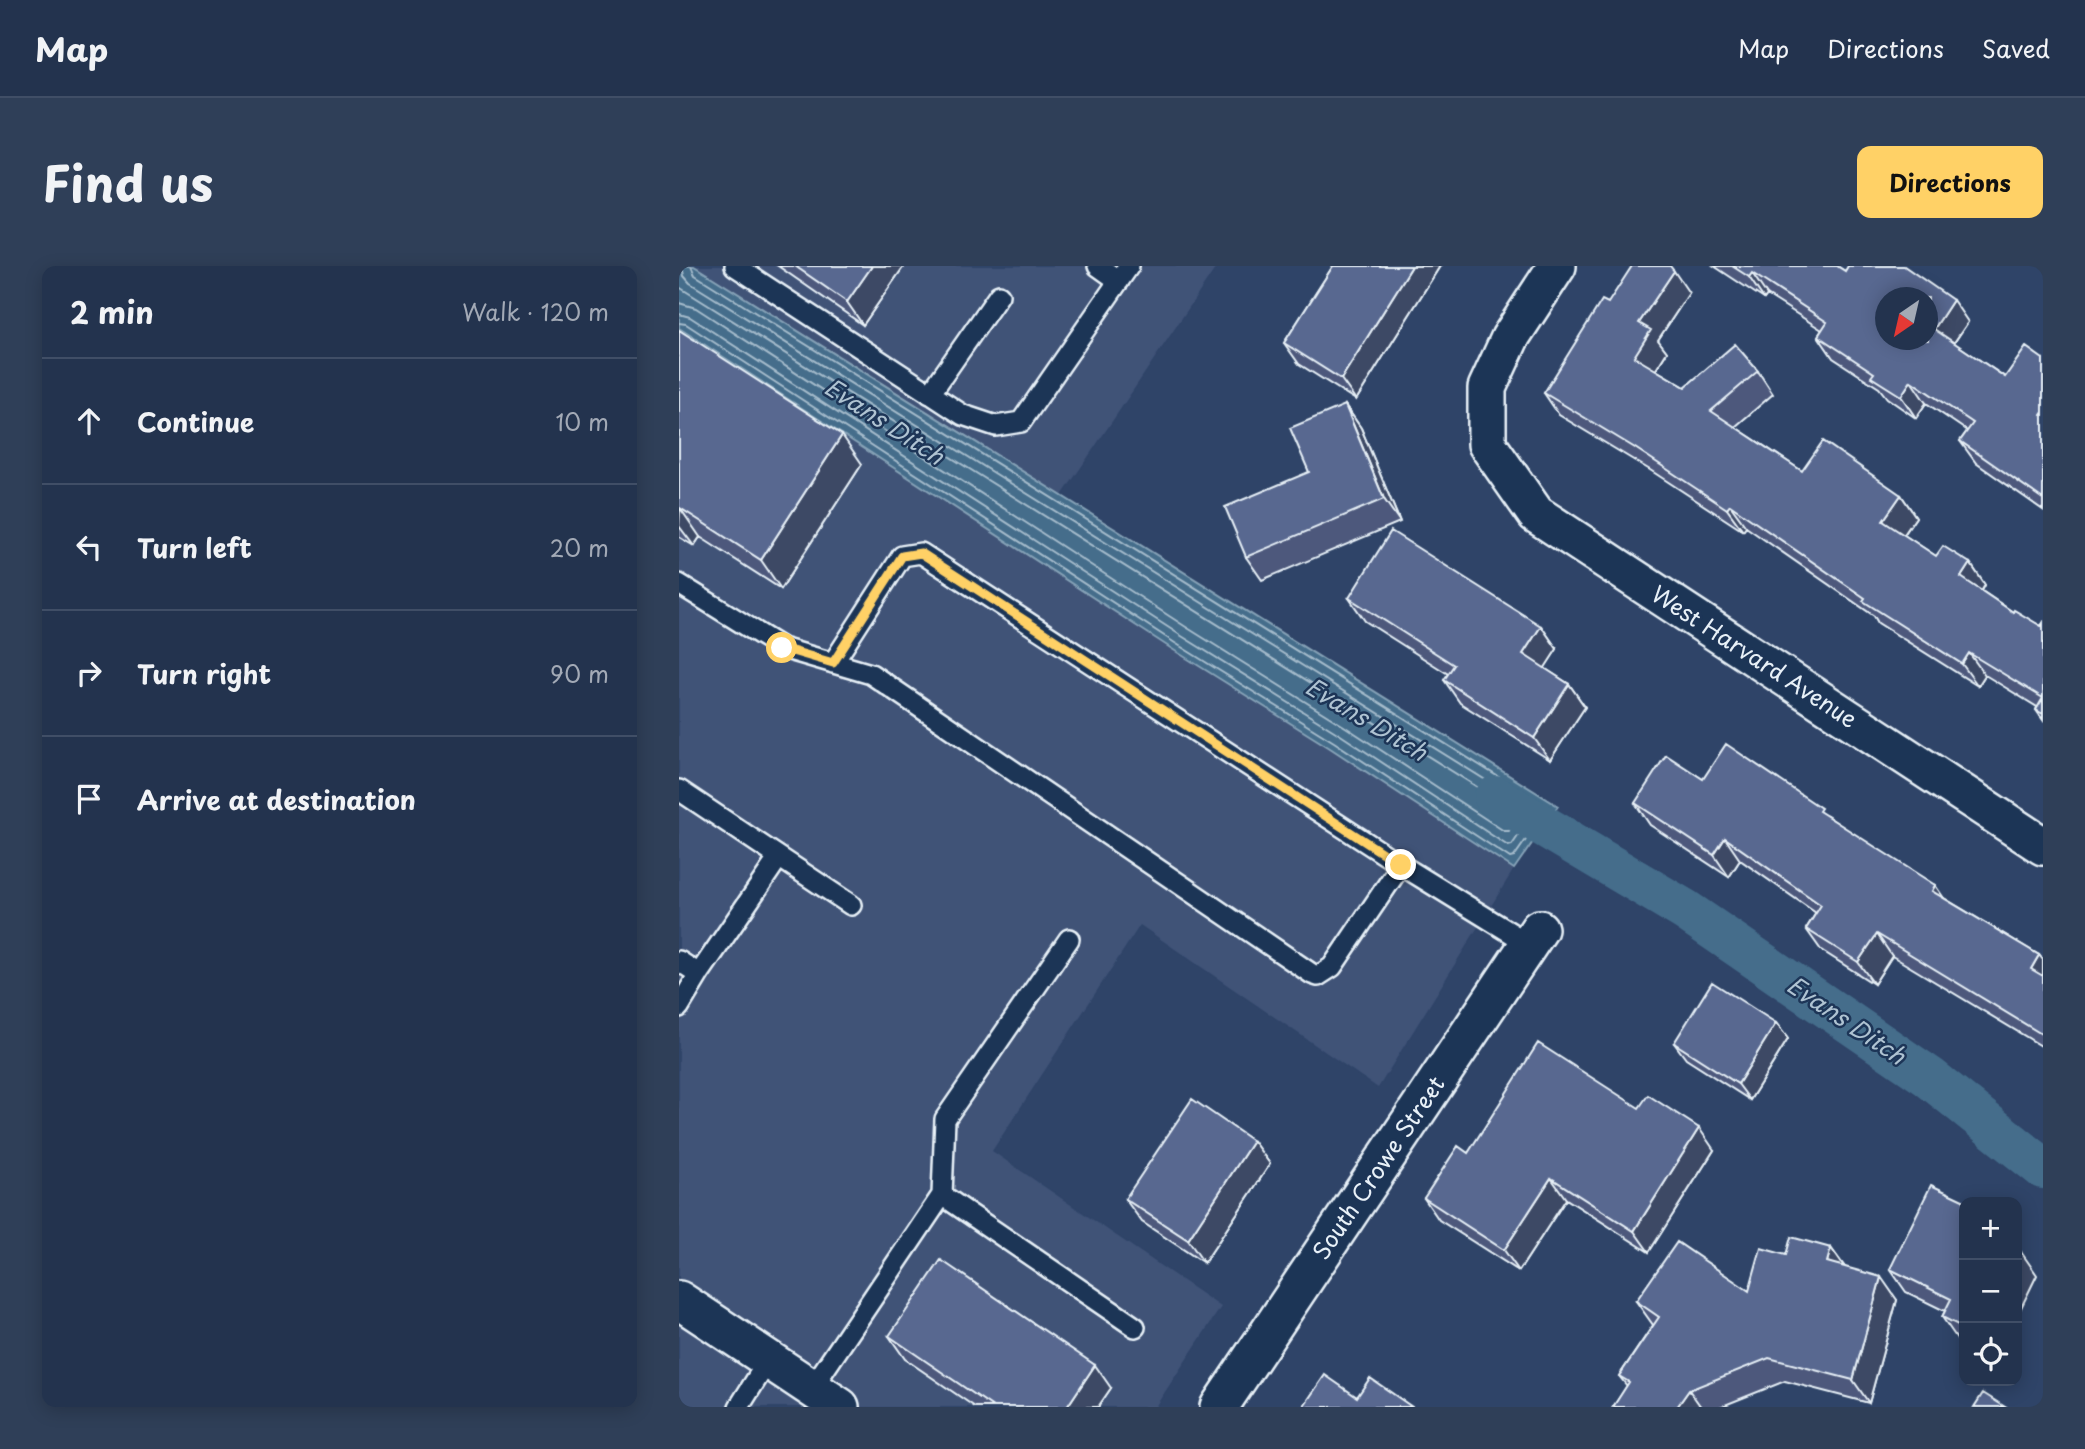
<!DOCTYPE html>
<html lang="en">
<head>
<meta charset="utf-8">
<style>
  :root { --surface:#23334e; --page:#2f3f58; --text:#f1f3f6; --muted:#a3aab6; --line:#404e66; --accent:#ffd166 }
  body { margin:0; font-family:"Playpen Sans",sans-serif; background:var(--page); color:var(--text) }
  .controls { position:absolute; right:21px; bottom:21px; display:grid; overflow:hidden; border-radius:14px; box-shadow:0 4px 18px #0003 }
  .controls button { width:63px; height:63px; display:grid; place-items:center; padding:0; border:0; border-bottom:2px solid var(--line); background:var(--surface); color:var(--text); font:35px sans-serif }
  .compass { position:absolute; left:1196px; top:21px; width:63px; height:63px; border-radius:50%; background:var(--surface); box-shadow:0 4px 18px #0003; rotate:214deg }
  .stop { position:absolute; width:21px; height:21px; margin:-16px; border:5px solid #ffd166; border-radius:50%; background:#fff }
  .stop.end { background:#ffd166; border-color:#fff; box-shadow:0 2px 7px #0008 }
  .list { margin:0; padding:0; list-style:none }
  h2 { display:flex; justify-content:space-between; align-items:center; height:91px; margin:0; padding:0 28px; font-size:30px }
  h2 small { font-size:23px; font-weight:400; color:var(--muted) }
  .list li { display:grid; grid-template-columns:46px 1fr auto; gap:21px; align-items:center; box-sizing:border-box; height:126px; padding:0 28px; border-top:2px solid var(--line) }
  .list b { display:block; font-size:26px; white-space:nowrap }
  .list em { font-size:23px; font-style:normal; color:var(--muted) }
  .icon { flex:none; width:38px; height:38px; fill:none; stroke:currentColor; stroke-width:2; stroke-linecap:round; stroke-linejoin:round }
  .map { position:relative; flex:none; width:1364px; height:1141px; overflow:hidden; border-radius:14px }
  header { display:flex; align-items:center; gap:42px; box-sizing:border-box; height:98px; padding:0 35px; background:var(--surface); border-bottom:2px solid var(--line) }
  header strong { font-size:33px }
  nav { display:flex; gap:38px; margin-inline-start:auto; font-size:24px }
  .intro { display:flex; align-items:center; justify-content:space-between; box-sizing:border-box; height:168px; padding:0 42px }
  h1 { margin:0; font-size:49px }
  .button { padding:18px 32px; border-radius:14px; background:var(--accent); color:#111; font-size:24px; font-weight:700 }
  main { display:flex; gap:42px; padding:0 42px }
  aside { flex:1; background:var(--surface); border-radius:14px; box-shadow:0 4px 18px #0003 }
  .map>svg:first-child { display:block }
  .built { fill:#3f5277 }
  .water { fill:#446d8b; stroke:#86a2b7; stroke-width:2 }
  .lines { fill:none; stroke-linecap:round; stroke-linejoin:round }
  .shore { stroke:#a6bccc; stroke-width:2 }
  .canal { stroke:#446d8b; stroke-width:42 }
  .lane-casing { stroke:#e8f1f8; stroke-width:24 }
  .street-casing { stroke:#e8f1f8; stroke-width:42 }
  .lane { stroke:#1d3557; stroke-width:19 }
  .street { stroke:#1d3557; stroke-width:37 }
  .wall { fill:#4d597c; stroke:#e8f1f8; stroke-width:2 }
  .shaded-wall { fill:#3e4965; stroke:#e8f1f8; stroke-width:2 }
  .building { fill:#596890; stroke:#e8f1f8; stroke-width:2; fill-rule:evenodd }
  .route { stroke:#ffd166; stroke-width:9 }
  .labels { text-anchor:middle; stroke-width:5; stroke-linejoin:round; paint-order:stroke }
  .street-label { font-size:23px; fill:#e8f1f8; stroke:#1d3557 }
  .water-label { font-size:24px; font-style:italic; fill:#afc3d2; stroke:#1d3557 }
</style>
</head>
<body>
<header>
<strong>Map</strong>
<nav><a>Map</a><a>Directions</a><a>Saved</a></nav>
</header>
<div class="intro"><h1>Find us</h1><a class="button">Directions</a></div>
<main>
<aside>
<h2>2 min<small>Walk · 120 m</small></h2>
<ul class="list">
<li><svg class="icon" aria-label="ahead" viewBox="0 0 24 24"><path d="M12 20V5M6 11l6-6 6 6"/></svg><div><b>Continue</b></div><em>10 m</em></li>
<li><svg class="icon" aria-label="left" viewBox="0 0 24 24"><path d="M17 20v-9H6M10 6l-5 5 5 5"/></svg><div><b>Turn left</b></div><em>20 m</em></li>
<li><svg class="icon" aria-label="right" viewBox="0 0 24 24"><path d="M7 20v-9h11M14 6l5 5-5 5"/></svg><div><b>Turn right</b></div><em>90 m</em></li>
<li><svg class="icon" aria-label="arrive" viewBox="0 0 24 24"><path d="M6 21V4h12l-3 4 3 4H6"/></svg><div><b>Arrive at destination</b></div></li>
</ul>
</aside>
<div class="map">
<svg width="1364" height="1141" viewBox="0 0 1364 1141">
  <rect width="100%" height="100%" fill="#2f4468"/>
  <filter id="ink" filterUnits="userSpaceOnUse"><feTurbulence type="fractalNoise" baseFrequency=".0143" numOctaves="2"/><feDisplacementMap in="SourceGraphic" scale="14" xChannelSelector="R" yChannelSelector="G"/><feConvolveMatrix kernelMatrix="1 2 1 2 8 2 1 2 1" color-interpolation-filters="sRGB"/></filter>
  <g filter="url(#ink)">
    <path class="built" d="M 15,0 L 538,0 L 382,231 Z
      M 0,62 L 492,383 L 651,482 L 835,603 L 699,822 L 461,659 L 313,885 L 542,1041 L 476,1141 L 0,1141 Z"/>
    <path class="water" d="M 0,0 L 15,0 L 879,540 L 835,603 L 651,482 L 493,383 L 0,62 Z"/>
    <g class="lines">
      <path class="shore" d="M 0,21 L 838,546 L 840,551 L 830,565 L 825,565 L 665,460 L 507,361 L 17,42 L 0,37
        M 0,48 L 11,51 L 501,369 L 660,468 L 829,580 L 833,579 L 854,548 L 853,543 L 11,17 L 5,10 L 3,0
        M 0,57 L 7,58 L 496,377 L 655,476 L 831,592 L 835,591 L 867,545 L 866,540 L 16,9 L 12,0"/>
      <path class="canal" d="M 816,531 L 1006,644 L 1250,811 L 1364,902"/>
      <defs>
        <path id="lane" d="M 56,0 L 284,149 L 317,160 L 342,156 L 450,0
          M 419,0 L 440,15
          M 251,128 L 320,29
          M 0,318 L 103,382 L 192,408 L 633,708 L 639,710 L 653,701 L 722,599 L 242,287 L 223,290 L 154,397
          M 0,524 L 100,591 L 20,708
          M 100,591 L 172,639
          M 722,599 L 850,678
          M 0,695 L 20,708 L 0,741
          M 263,929 L 456,1061
          M 133,1122 L 263,929 L 266,853 L 390,673
          M 60,1141 L 90,1093"/>
        <path id="street" d="M 878,0 L 831,72 L 808,122 L 808,178 L 857,248 L 1364,580
          M 0,1034 L 161,1141
          M 540,1141 L 860,663"/>
      </defs>
      <use href="#lane" class="lane-casing"/>
      <use href="#street" class="street-casing"/>
      <use href="#lane" class="lane"/>
      <use href="#street" class="street"/>
    </g>
    <path class="wall" d="M 99,0 L 225,0 L 184,59 Z
      M 654,0 L 761,0 L 677,134 L 620,98 L 605,77 Z
      M 1035,0 L 1158,0 L 1166,5 L 1289,56 L 1275,77 L 1326,111 L 1364,93 L 1364,244 L 1297,197 L 1281,175 L 1288,165 L 1247,137 L 1237,152 L 1208,132 L 1200,122 L 1154,92 L 1139,70 L 1143,64 L 1088,29 L 1085,33 Z
      M 1010,27 L 979,74 L 988,86 L 977,104 L 1006,121 L 1079,105 L 1094,128 L 1056,161 L 1123,205 L 1222,229 L 1237,251 L 1225,269 L 1257,290 L 1291,297 L 1306,319 L 1303,325 L 1334,346 L 1362,360 L 1364,357 L 1364,454 L 1357,444 L 1358,441 L 1306,409 L 1299,420 L 1199,357 L 1195,350 L 1067,261 L 1064,265 L 971,204 L 880,149 L 865,127 L 929,37 Z
      M 0,64 L 183,198 L 102,323 L 21,271 L 15,280 L 0,271 Z
      M 666,139 L 682,162 L 721,256 L 583,314 L 567,291 L 630,206 Z
      M 670,332 L 862,360 L 878,383 L 865,402 L 890,418 L 906,441 L 871,494 L 781,437 L 765,414 L 769,408 L 686,355 Z
      M 1024,513 L 1148,550 L 1265,632 L 1360,689 L 1364,694 L 1364,781 L 1213,690 L 1195,718 L 1142,684 L 1127,663 L 1137,647 L 1061,594 L 1050,611 L 971,559 L 956,537 Z
      M 1097,757 L 1109,773 L 1071,834 L 1007,793 L 995,777 Z
      M 960,842 L 1035,884 L 970,986 L 887,933 L 840,1005 L 760,954 L 745,932 L 789,887 Z
      M 574,875 L 591,898 L 525,997 L 463,956 L 446,933 Z
      M 1285,936 L 1285,1077 L 1279,1074 L 1263,1051 L 1266,1045 L 1227,1026 L 1211,1003 Z
      M 1152,982 L 1166,1001 L 1218,1034 L 1190,1137 L 1106,1115 L 1041,1141 L 934,1141 L 948,1120 L 940,1110 L 974,1059 L 957,1035 L 1070,1025 L 1107,989 Z
      M 210,1070 L 432,1122 L 419,1141 L 296,1141 L 226,1093 Z"/>
    <path class="shaded-wall" d="M 193,0 L 225,0 L 184,59 L 168,36 Z
      M 733,0 L 761,0 L 677,134 L 662,113 Z
      M 995,5 L 1010,27 L 979,74 L 988,86 L 971,113 L 955,91 L 960,57 Z
      M 1073,7 L 1088,29 L 1085,33 L 1070,11 Z
      M 1274,34 L 1289,56 L 1270,84 L 1255,63 Z
      M 1232,115 L 1247,137 L 1237,152 L 1222,130 Z
      M 666,139 L 682,162 L 721,256 L 705,233 Z
      M 163,169 L 183,198 L 102,323 L 82,294 Z
      M 1222,229 L 1237,251 L 1219,277 L 1204,255 Z
      M 1051,239 L 1067,261 L 1064,265 L 1048,243 Z
      M 1,242 L 21,271 L 15,280 L 0,260 Z
      M 1291,297 L 1306,319 L 1297,334 L 1282,311 Z
      M 862,360 L 878,383 L 860,411 L 844,388 Z
      M 1290,387 L 1306,409 L 1299,420 L 1283,398 Z
      M 890,418 L 906,441 L 871,494 L 855,472 Z
      M 1046,572 L 1061,594 L 1050,611 L 1035,589 Z
      M 1256,619 L 1271,641 L 1253,625 Z
      M 1198,668 L 1213,690 L 1195,718 L 1179,696 Z
      M 1360,689 L 1364,694 L 1364,719 L 1352,703 Z
      M 1097,757 L 1109,773 L 1071,834 L 1059,818 Z
      M 1020,862 L 1035,884 L 970,986 L 955,965 Z
      M 574,875 L 591,898 L 525,997 L 509,974 Z
      M 872,912 L 887,933 L 840,1005 L 825,984 Z
      M 1152,982 L 1168,1005 L 1148,996 Z
      M 1342,986 L 1358,1009 L 1338,1050 L 1338,994 Z
      M 1202,1011 L 1218,1034 L 1190,1137 L 1174,1114 Z
      M 416,1099 L 432,1122 L 419,1141 L 388,1141 Z
      M 1010,1124 L 1022,1141 L 998,1141 Z"/>
    <path class="building" d="M 116,0 L 193,0 L 168,36 Z
      M 654,0 L 733,0 L 662,113 L 605,77 Z
      M 953,0 L 991,0 L 995,5 L 960,57 L 972,64 L 955,91 L 1006,121 L 1056,78 L 1079,105 L 1032,145 L 1123,205 L 1144,175 L 1222,229 L 1204,255 L 1257,290 L 1264,280 L 1291,297 L 1282,311 L 1334,346 L 1335,344 L 1362,360 L 1364,357 L 1364,432 L 1290,387 L 1283,398 L 1184,335 L 1186,332 L 1051,239 L 1048,243 L 956,182 L 865,127 L 923,34 L 929,37 Z
      M 1053,0 L 1158,0 L 1166,5 L 1169,0 L 1225,0 L 1274,34 L 1255,63 L 1326,111 L 1347,81 L 1364,93 L 1364,146 L 1362,149 L 1364,151 L 1364,233 L 1281,175 L 1294,157 L 1232,115 L 1222,130 L 1192,111 L 1195,107 L 1139,70 L 1148,56 L 1073,7 L 1070,11 ZM 1207,32 L 1249,32 L 1249,74 L 1207,74 Z
      M 0,64 L 163,169 L 82,294 L 1,242 L 0,243 Z
      M 666,139 L 705,233 L 567,291 L 546,241 L 630,206 L 611,162 Z
      M 712,265 L 862,360 L 844,388 L 890,418 L 855,472 L 765,414 L 775,399 L 670,332 Z
      M 1364,432 L 1364,448 L 1357,444 Z
      M 1047,478 L 1142,542 L 1140,545 L 1256,619 L 1253,625 L 1360,689 L 1352,703 L 1364,710 L 1364,769 L 1198,668 L 1179,696 L 1127,663 L 1142,639 L 1046,572 L 1035,589 L 956,537 L 987,489 L 1024,513 Z
      M 1033,716 L 1097,757 L 1059,818 L 995,777 Z
      M 859,777 L 960,842 L 969,829 L 1020,862 L 955,965 L 872,912 L 825,984 L 745,932 L 779,880 L 789,887 Z
      M 513,833 L 574,875 L 509,974 L 446,933 Z
      M 1252,919 L 1288,936 L 1285,936 L 1285,1062 L 1263,1051 L 1272,1033 L 1211,1003 Z
      M 1112,971 L 1152,982 L 1148,996 L 1202,1011 L 1174,1114 L 1090,1092 L 1010,1124 L 998,1141 L 934,1141 L 950,1116 L 940,1110 L 980,1051 L 957,1035 L 998,976 L 1070,1025 L 1082,982 L 1107,989 Z
      M 1338,984 L 1342,986 L 1338,994 Z
      M 262,994 L 416,1099 L 388,1141 L 314,1141 L 210,1070 Z
      M 646,1109 L 678,1131 L 691,1112 L 733,1141 L 624,1141 Z
      M 1304,1127 L 1326,1141 L 1295,1141 Z"/>
  </g>
  <g class="lines" filter="url(#ink)">
    <path class="route" d="M 103,382 L 154,397 L 223,290 L 242,287 L 722,599"/>
  </g>
  <g class="labels">
    <g class="street-label">
      <text transform="translate(1075 391) rotate(33)" y="8">West Harvard Avenue</text>
      <text transform="translate(700 902) rotate(-56)" y="8">South Crowe Street</text>
    </g>
    <g class="water-label">
      <text transform="translate(205 156) rotate(33)" y="8">Evans Ditch</text>
      <text transform="translate(687 454) rotate(31)" y="8">Evans Ditch</text>
      <text transform="translate(1167 755) rotate(34)" y="8">Evans Ditch</text>
    </g>
  </g>
</svg>
<div class="controls">
<button>+</button>
<button>−</button>
<button><svg class="icon" aria-label="locate" viewBox="0 0 24 24"><circle cx="12" cy="12" r="6"/><path d="M12 2v4M12 18v4M2 12h4M18 12h4"/></svg></button>
</div>
<svg class="compass" viewBox="-18 -18 36 36"><path d="M0-13l5 13h-10z" fill="#e53935"/><path d="M0 13l5-13h-10z" fill="#a3aab6"/></svg>
<div class="stop" style="left:103px;top:382px"></div>
<div class="stop end" style="left:722px;top:599px"></div>
</div>
</main>
</body>
</html>
